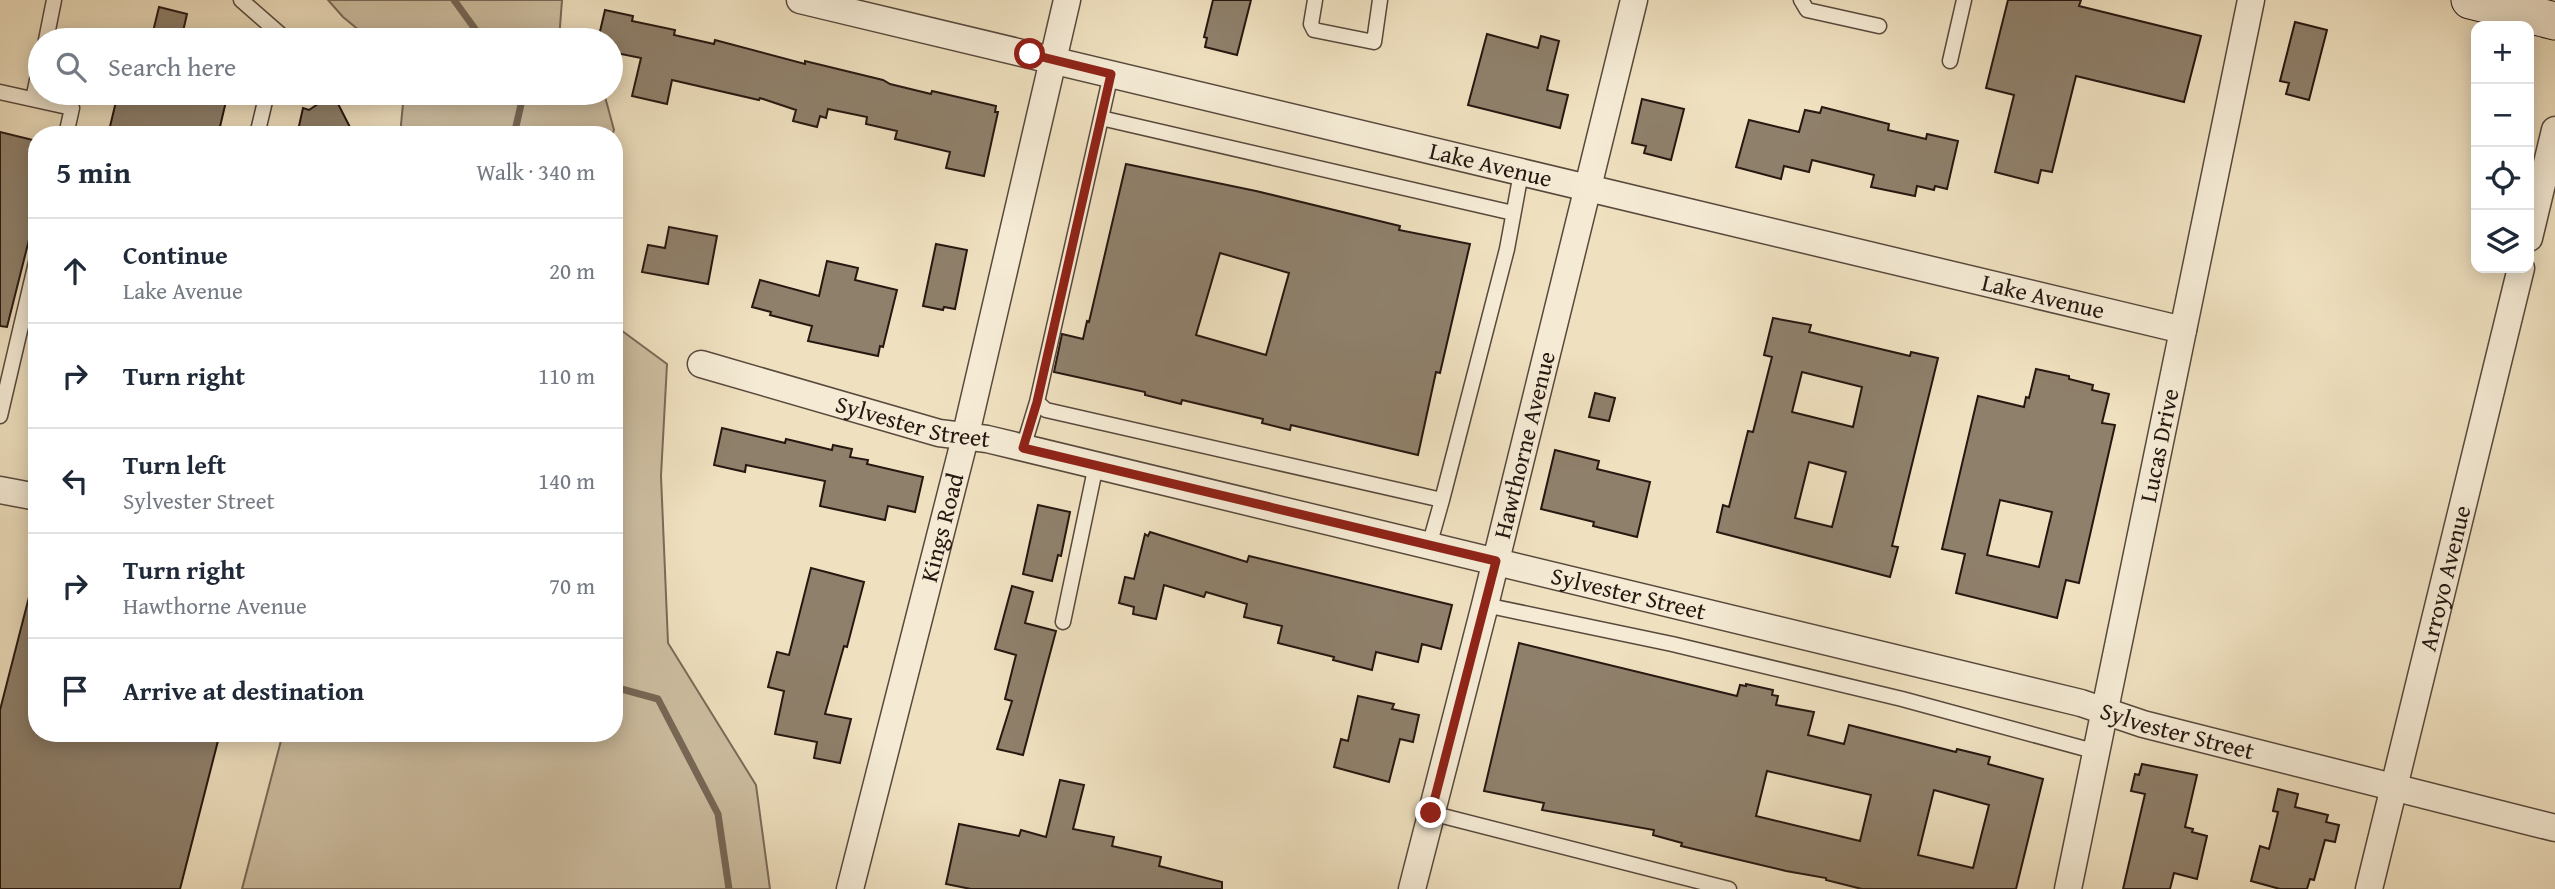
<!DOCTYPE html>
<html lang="en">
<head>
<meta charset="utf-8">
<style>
  :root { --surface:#fff; --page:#f2f2f3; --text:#1f2937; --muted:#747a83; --line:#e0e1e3 }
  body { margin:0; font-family:"Gentium Book Plus",serif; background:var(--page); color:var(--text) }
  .controls { position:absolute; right:21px; top:21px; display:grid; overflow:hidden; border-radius:14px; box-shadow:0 4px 18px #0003 }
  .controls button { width:63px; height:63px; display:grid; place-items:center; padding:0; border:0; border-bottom:2px solid var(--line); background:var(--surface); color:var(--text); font:35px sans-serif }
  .stop { position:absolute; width:21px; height:21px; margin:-16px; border:5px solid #8f2418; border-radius:50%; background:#fff }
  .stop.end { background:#8f2418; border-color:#fff; box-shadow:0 2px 7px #0008 }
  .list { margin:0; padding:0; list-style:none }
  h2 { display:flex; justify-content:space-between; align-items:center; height:91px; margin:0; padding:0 28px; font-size:30px }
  h2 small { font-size:23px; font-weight:400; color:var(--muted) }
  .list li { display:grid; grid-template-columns:46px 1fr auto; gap:21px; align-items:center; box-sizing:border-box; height:105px; padding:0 28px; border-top:2px solid var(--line) }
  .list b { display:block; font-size:26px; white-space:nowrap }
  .list p { margin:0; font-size:23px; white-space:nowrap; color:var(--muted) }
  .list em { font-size:23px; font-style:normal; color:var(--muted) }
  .icon { flex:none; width:38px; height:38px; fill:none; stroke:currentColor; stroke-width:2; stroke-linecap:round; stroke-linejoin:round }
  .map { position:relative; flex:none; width:2555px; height:889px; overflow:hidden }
  .search { position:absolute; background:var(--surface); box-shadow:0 4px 18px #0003; left:28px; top:28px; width:595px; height:77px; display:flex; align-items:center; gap:18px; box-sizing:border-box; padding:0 24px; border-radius:38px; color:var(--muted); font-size:26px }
  .panel { position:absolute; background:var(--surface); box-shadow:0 4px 18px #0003; left:28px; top:126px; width:595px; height:616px; border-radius:28px }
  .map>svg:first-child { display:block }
  .green { fill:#cdbea1; stroke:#7a6a59; stroke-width:2 }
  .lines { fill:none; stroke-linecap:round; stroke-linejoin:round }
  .stream { stroke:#766756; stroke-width:7 }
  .building { fill:#8f806b; stroke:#261711; stroke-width:2; fill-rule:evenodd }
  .service-casing { stroke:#58493c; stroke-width:17 }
  .minor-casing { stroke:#58493c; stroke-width:29 }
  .secondary-casing { stroke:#261711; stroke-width:39 }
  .service { stroke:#f5ebd5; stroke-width:14 }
  .minor { stroke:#f5ebd5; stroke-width:26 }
  .secondary { stroke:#f5ebd5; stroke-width:37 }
  .route { stroke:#8f2418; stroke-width:9 }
  .labels { text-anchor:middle; stroke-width:5; stroke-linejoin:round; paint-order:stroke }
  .street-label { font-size:24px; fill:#261711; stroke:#f5ebd5 }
</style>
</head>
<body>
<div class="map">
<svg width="2555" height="889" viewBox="0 0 2555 889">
  <rect width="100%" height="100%" fill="#efe0bf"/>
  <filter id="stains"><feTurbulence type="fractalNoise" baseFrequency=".00286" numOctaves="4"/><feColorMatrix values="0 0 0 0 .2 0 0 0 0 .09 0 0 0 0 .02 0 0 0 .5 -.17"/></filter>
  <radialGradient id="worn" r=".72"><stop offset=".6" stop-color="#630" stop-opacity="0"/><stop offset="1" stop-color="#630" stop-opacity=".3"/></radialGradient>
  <path class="green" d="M 328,0 L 562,0 L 559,40 L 371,40 L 343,17 Z
    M 404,93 L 604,93 L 614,130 L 612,135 L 400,135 Z
    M 614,325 L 667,364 L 661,476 L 668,643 L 756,785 L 770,889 L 242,889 L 283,733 L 614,733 Z"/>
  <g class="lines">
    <path class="stream" d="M 454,0 L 483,40
      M 514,135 L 523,96 L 520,93
      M 614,687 L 658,699 L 718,814 L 729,889"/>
  </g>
  <path class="building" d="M 1213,0 L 1251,0 L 1237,55 L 1205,47 L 1207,38 L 1204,37 Z
    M 2008,0 L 2081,0 L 2079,6 L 2201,36 L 2184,102 L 2076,76 L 2052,172 L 2041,170 L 2038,183 L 1995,172 L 2014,95 L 1986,88 Z
    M 159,7 L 187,14 L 181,40 L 151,40 Z
    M 605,10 L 633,16 L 632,21 L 675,30 L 674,35 L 714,44 L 715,40 L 805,64 L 805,61 L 883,80 L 890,84 L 931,94 L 932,91 L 996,106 L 995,112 L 998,112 L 984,176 L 946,168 L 950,152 L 895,139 L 897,131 L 866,124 L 867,117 L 828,109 L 826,118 L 820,116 L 817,127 L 793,121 L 796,110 L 760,98 L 759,100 L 672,80 L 667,104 L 632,96 L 641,58 L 611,52 L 611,40 L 598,40 Z
    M 2295,22 L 2327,30 L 2309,100 L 2286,94 L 2289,83 L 2280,81 Z
    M 1487,34 L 1538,48 L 1541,36 L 1559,41 L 1547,90 L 1568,95 L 1560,128 L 1468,105 Z
    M 118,93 L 228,93 L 218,135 L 108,135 Z
    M 333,94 L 354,135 L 297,135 L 303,108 L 309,110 Z
    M 1642,99 L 1684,109 L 1671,160 L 1644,153 L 1646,146 L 1632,143 Z
    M 1822,107 L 1889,124 L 1888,130 L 1926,139 L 1927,134 L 1958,141 L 1947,189 L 1935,186 L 1934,190 L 1917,186 L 1915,196 L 1871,187 L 1874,175 L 1812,160 L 1809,172 L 1784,166 L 1781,179 L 1736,167 L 1749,120 L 1799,132 L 1805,110 L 1820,113 Z
    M 0,132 L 37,141 L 37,208 L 7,327 L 0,326 Z
    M 1126,164 L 1256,191 L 1400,226 L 1399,230 L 1470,244 L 1440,373 L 1436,372 L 1418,455 L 1291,425 L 1290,430 L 1262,423 L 1263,419 L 1182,400 L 1181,404 L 1145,395 L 1145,392 L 1054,372 L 1062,334 L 1083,339 L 1087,321 L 1089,322 ZM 1220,253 L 1289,273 L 1266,355 L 1196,335 Z
    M 669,227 L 717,236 L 708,284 L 642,272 L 648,245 L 665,248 Z
    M 936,244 L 967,250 L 955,309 L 944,307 L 943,310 L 923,306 Z
    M 827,261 L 858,268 L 855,280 L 897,290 L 883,347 L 880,346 L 878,356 L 808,341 L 812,326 L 770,315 L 771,312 L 752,307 L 760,280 L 819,296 Z
    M 1773,318 L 1811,325 L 1809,332 L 1910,356 L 1911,352 L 1938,358 L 1892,546 L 1898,547 L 1890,577 L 1717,532 L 1723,505 L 1729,507 L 1748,431 L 1753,432 L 1772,357 L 1764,355 ZM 1802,372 L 1862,387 L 1853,427 L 1792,412 ZM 1809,462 L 1846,472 L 1832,527 L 1795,518 Z
    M 2036,369 L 2069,376 L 2069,379 L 2093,385 L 2092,390 L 2109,394 L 2102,423 L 2115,425 L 2079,583 L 2066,580 L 2057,618 L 1956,593 L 1965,554 L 1942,549 L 1978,396 L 2024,407 L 2026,397 L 2029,398 ZM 2000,500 L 2052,512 L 2039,567 L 1987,555 Z
    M 1595,393 L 1615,398 L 1609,421 L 1589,417 Z
    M 722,428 L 785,443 L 786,439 L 832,450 L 833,445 L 852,449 L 850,457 L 868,460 L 867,464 L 923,477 L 915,512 L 888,506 L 885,520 L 820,506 L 825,481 L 746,465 L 745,472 L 714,465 Z
    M 1555,450 L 1599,461 L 1597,469 L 1650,482 L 1637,537 L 1593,526 L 1594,522 L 1541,509 Z
    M 1038,505 L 1070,512 L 1061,556 L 1058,555 L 1052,581 L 1023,574 Z
    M 1150,532 L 1247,562 L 1249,556 L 1452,605 L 1441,649 L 1422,644 L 1418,662 L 1376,652 L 1372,670 L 1333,660 L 1334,657 L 1278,643 L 1282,626 L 1244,617 L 1247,604 L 1206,592 L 1204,597 L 1164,585 L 1156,619 L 1133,614 L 1134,607 L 1119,603 L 1125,577 L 1134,579 L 1145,534 L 1148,536 Z
    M 811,568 L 864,582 L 847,647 L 844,646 L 825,714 L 851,719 L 840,763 L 814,758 L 817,742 L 775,734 L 784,691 L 768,687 L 777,652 L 789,655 Z
    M 1012,586 L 1033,592 L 1025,623 L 1056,631 L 1023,755 L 997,749 L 1012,701 L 1005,699 L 1016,655 L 995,649 Z
    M 30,593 L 37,594 L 37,733 L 220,733 L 180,889 L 0,889 L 0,710 Z
    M 1519,643 L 1737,696 L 1740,685 L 1746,686 L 1746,684 L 1773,690 L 1772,695 L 1778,696 L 1776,705 L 1814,712 L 1808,735 L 1844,744 L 1849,725 L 1956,752 L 1957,749 L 1990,757 L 1988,764 L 2043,779 L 2016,889 L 1862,889 L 1826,880 L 1826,878 L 1786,871 L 1681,846 L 1682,843 L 1653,835 L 1654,830 L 1542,810 L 1544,803 L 1484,791 ZM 1767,771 L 1871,795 L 1860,841 L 1756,816 ZM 1934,790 L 1989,805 L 1973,868 L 1918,855 Z
    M 1358,696 L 1394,704 L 1392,709 L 1419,715 L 1413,742 L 1400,739 L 1389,782 L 1334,767 L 1341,739 L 1348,741 Z
    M 2142,764 L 2197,775 L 2185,827 L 2193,829 L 2192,832 L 2207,836 L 2197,879 L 2174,873 L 2170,889 L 2123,889 L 2145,794 L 2131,791 L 2135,774 L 2139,775 Z
    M 1060,780 L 1084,785 L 1073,829 L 1114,837 L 1112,846 L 1161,857 L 1159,866 L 1222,882 L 1222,889 L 971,889 L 946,884 L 959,824 L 1019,836 L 1021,830 L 1046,837 Z
    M 2278,789 L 2298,794 L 2295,807 L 2328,815 L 2326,822 L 2339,825 L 2335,842 L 2325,840 L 2314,880 L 2310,879 L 2307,889 L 2280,889 L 2251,881 L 2260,846 L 2269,849 L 2278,812 L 2273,811 Z"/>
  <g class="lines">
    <defs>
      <path id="service" d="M 241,0 L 281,35 L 280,40
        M 1315,0 L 1311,24 L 1314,30 L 1374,42 L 1380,0
        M 1801,0 L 1807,10 L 1879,26
        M 46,40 L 54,0
        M 1950,61 L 1964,0
        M 1111,74 L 1037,402 L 1046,410 L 1442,500 L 1507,249 L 1521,173
        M 0,92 L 72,108 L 66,135
        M 33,99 L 40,66
        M 1101,118 L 1513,213
        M 257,135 L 267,93
        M 0,416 L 37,258
        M 1023,448 L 1037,402
        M 1429,546 L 1442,500
        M 1485,605 L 1672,644 L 1902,699 L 2097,752
        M 1063,622 L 1096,465
        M 1431,813 L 1729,889"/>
      <g id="minor">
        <path id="s1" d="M 800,0 L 2183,330"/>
        <path d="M 2529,238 L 2555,130"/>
        <path id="s2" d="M 701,364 L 939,433 L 987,439 L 2081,703 L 2143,724 L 2555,828"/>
        <path d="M 0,490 L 37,497"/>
        <path id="s3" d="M 850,889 L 965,438 L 1067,0"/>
        <path id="s4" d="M 1412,889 L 1485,605 L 1634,0"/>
        <path id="s5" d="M 2068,889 L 2251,0"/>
        <path id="s6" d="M 2369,889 L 2521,268"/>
      </g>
      <path id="secondary" d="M 2470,0 L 2555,21"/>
    </defs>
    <use href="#service" class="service-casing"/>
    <use href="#minor" class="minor-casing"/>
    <use href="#secondary" class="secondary-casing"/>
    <use href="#service" class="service"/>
    <use href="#minor" class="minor"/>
    <use href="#secondary" class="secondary"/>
  </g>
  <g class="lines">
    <path class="route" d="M 1030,54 L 1111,74 L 1037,402 L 1023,448 L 1496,561 L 1431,813"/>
  </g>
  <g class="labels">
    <g class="street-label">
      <text dy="8" stroke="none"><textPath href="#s1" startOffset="710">Lake Avenue</textPath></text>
      <text dy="8" stroke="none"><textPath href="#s1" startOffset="1278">Lake Avenue</textPath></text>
      <text dy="8" stroke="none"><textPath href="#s2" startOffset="220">Sylvester Street</textPath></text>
      <text dy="8" stroke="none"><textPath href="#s4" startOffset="458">Hawthorne Avenue</textPath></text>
      <text dy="8" stroke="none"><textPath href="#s5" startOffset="453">Lucas Drive</textPath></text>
      <text dy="8" stroke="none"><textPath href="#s3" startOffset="373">Kings Road</textPath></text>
      <text dy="8" stroke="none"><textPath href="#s6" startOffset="320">Arroyo Avenue</textPath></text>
      <text dy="8" stroke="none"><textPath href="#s2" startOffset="956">Sylvester Street</textPath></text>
      <text dy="8" stroke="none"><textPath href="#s2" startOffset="1522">Sylvester Street</textPath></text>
    </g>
  </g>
  <rect width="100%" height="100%" filter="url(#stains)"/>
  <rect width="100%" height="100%" fill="url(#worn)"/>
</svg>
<div class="controls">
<button>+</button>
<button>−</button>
<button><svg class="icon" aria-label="locate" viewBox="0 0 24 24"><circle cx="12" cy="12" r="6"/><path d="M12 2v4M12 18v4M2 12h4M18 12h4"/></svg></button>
<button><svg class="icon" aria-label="layers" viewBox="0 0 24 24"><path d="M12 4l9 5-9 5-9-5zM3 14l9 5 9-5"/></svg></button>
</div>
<div class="stop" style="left:1030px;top:54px"></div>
<div class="stop end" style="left:1431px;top:813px"></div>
<div class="search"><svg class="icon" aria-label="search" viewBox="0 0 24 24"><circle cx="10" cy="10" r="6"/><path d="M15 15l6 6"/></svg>Search here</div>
<section class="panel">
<h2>5 min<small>Walk · 340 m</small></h2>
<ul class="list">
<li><svg class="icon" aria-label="ahead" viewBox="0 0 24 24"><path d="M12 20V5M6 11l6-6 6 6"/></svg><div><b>Continue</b><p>Lake Avenue</p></div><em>20 m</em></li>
<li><svg class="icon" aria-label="right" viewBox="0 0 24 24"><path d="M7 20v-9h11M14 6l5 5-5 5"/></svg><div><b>Turn right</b></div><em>110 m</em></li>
<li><svg class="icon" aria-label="left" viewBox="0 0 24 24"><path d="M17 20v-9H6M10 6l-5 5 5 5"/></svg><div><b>Turn left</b><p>Sylvester Street</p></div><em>140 m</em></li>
<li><svg class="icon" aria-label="right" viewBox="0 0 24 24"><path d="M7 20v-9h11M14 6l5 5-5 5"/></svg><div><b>Turn right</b><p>Hawthorne Avenue</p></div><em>70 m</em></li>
<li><svg class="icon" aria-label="arrive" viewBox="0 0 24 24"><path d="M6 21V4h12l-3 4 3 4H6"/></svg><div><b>Arrive at destination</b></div></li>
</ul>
</section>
</div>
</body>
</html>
